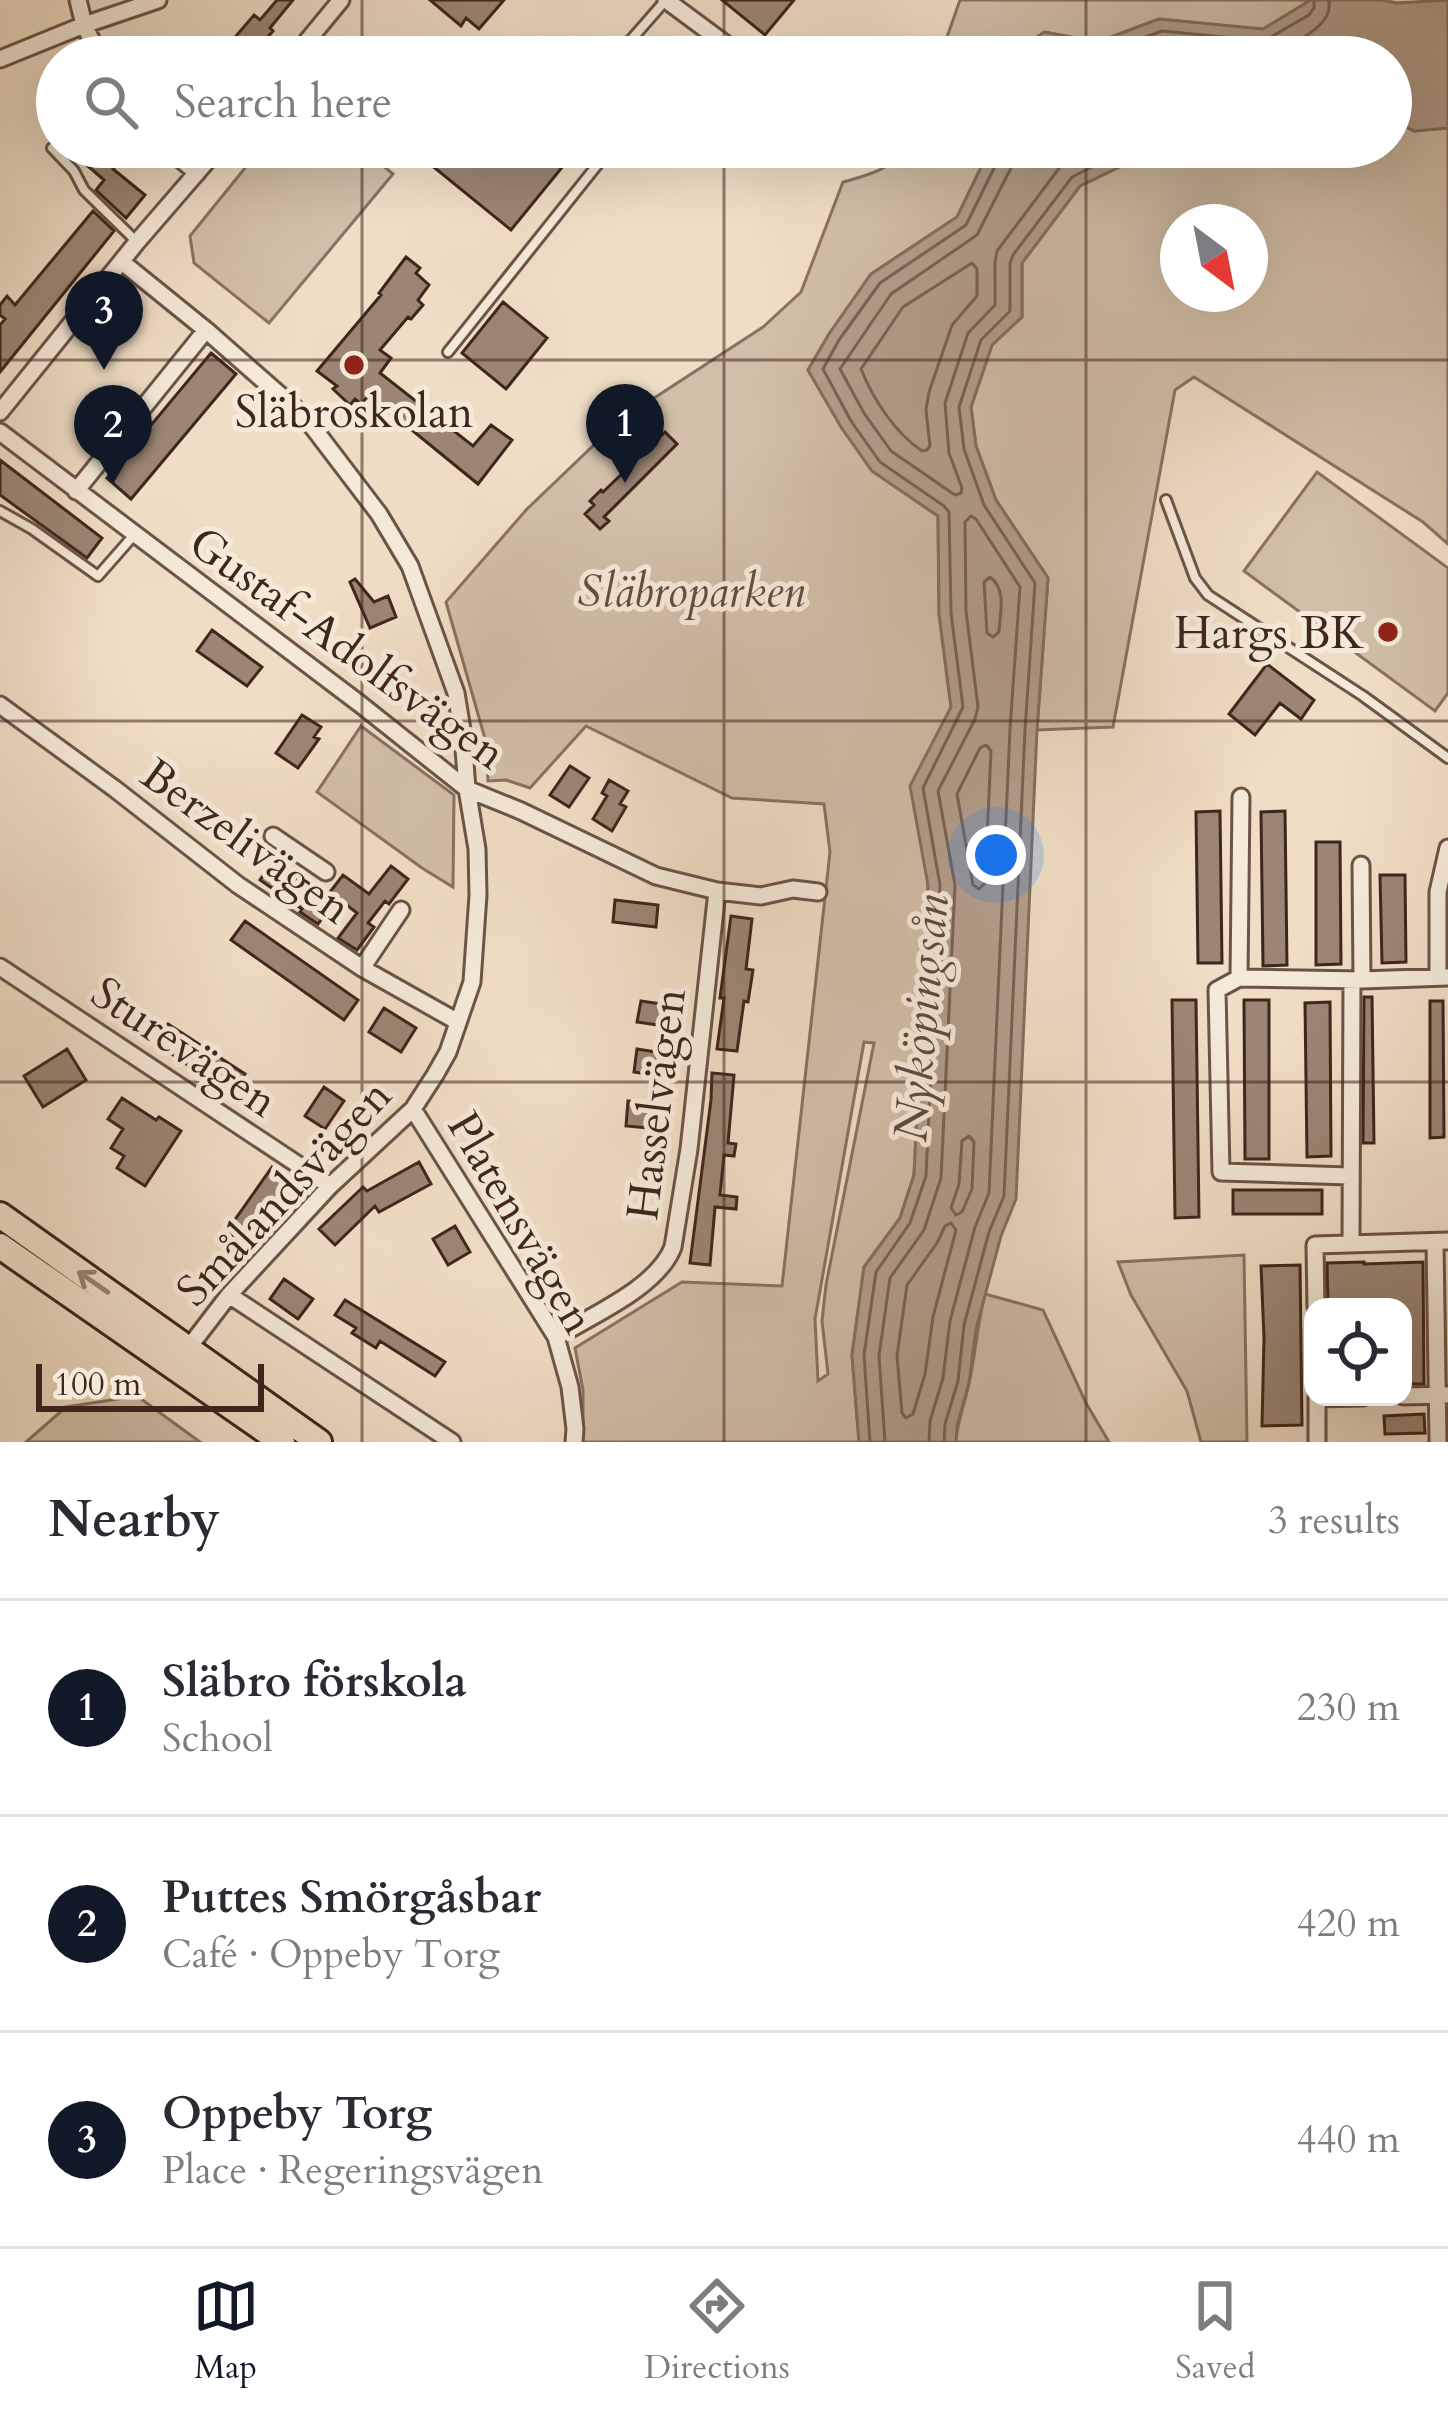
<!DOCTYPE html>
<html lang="en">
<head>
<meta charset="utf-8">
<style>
  :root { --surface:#fff; --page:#f2f2f3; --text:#2b2b33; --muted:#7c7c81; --line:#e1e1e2; --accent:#111827 }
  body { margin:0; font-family:Cardo,serif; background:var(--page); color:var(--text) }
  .controls { position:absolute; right:36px; bottom:36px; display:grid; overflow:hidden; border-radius:24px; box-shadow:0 12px 48px #0002 }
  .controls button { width:108px; height:108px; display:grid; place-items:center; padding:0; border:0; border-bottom:3px solid var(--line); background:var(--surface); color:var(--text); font:60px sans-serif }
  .compass { position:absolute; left:1160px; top:204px; width:108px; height:108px; border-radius:50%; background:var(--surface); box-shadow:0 12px 48px #0002; rotate:148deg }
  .scale { position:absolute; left:36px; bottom:30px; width:228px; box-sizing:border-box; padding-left:12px; border:6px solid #3f261d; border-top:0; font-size:33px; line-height:42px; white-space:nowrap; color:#3f261d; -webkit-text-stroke:9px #f5eada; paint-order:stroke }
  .you { position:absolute; left:996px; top:855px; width:42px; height:42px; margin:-30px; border:9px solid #fff; border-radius:50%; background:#1a73e8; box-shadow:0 0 0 18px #1a73e833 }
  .badge { display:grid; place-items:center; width:78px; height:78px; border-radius:50%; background:var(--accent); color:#fff; font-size:39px; font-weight:700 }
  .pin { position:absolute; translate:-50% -99px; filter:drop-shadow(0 3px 6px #0008) }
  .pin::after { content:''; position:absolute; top:63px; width:42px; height:36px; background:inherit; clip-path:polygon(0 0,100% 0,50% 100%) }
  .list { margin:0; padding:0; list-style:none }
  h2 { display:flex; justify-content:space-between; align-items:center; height:156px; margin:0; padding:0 48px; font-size:51px }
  h2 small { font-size:39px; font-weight:400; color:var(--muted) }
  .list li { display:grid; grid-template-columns:78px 1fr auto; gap:36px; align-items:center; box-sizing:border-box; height:216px; padding:0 48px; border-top:3px solid var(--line) }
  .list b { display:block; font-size:45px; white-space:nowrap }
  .list p { margin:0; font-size:39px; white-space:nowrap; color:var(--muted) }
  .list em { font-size:39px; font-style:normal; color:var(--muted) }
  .icon { flex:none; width:66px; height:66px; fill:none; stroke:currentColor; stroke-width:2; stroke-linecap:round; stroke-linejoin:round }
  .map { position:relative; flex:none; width:1448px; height:1442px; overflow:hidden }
  .search { position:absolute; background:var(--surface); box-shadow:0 12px 48px #0002; left:36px; right:36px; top:36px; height:132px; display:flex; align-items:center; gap:30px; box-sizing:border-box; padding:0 42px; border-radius:66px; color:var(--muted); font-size:45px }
  .sheet { height:804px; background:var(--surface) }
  nav { display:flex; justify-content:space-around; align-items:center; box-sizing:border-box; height:168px; border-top:3px solid var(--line); background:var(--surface); font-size:33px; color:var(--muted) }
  nav a { display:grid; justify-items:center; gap:6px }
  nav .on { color:var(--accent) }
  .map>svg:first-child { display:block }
  .green { fill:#d1bfa9; stroke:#887263; stroke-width:3; fill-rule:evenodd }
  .water { fill:#b39f8d; stroke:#856f60; stroke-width:3 }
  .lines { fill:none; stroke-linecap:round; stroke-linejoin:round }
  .shore { stroke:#796255; stroke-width:3 }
  .building { fill:#9b8675; stroke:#3f261d; stroke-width:3 }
  .service-casing { stroke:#6b5447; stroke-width:14 }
  .minor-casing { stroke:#6b5447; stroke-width:21 }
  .primary-casing { stroke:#3f261d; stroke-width:30 }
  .service { stroke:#f5eada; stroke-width:8 }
  .minor { stroke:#f5eada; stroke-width:15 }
  .primary { stroke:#efdec6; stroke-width:24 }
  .oneway { stroke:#978272 }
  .grid { fill:none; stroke:#3f261d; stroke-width:3; stroke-opacity:0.55 }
  .poi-dot { fill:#8f2418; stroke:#f5eada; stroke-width:4.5 }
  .labels { text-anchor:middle; stroke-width:10; stroke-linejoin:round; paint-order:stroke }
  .poi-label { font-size:45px; fill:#3f261d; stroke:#f5eada }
  .park-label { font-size:45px; font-style:italic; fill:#644c40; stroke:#f5eada }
  .street-label { font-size:45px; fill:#3f261d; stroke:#f5eada }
  .water-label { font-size:48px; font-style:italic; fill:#624a3f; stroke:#f5eada }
</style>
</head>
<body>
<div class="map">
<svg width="1448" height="1442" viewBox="0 0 1448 1442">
  <rect width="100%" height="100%" fill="#efdec6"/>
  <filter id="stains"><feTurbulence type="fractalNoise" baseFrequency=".00167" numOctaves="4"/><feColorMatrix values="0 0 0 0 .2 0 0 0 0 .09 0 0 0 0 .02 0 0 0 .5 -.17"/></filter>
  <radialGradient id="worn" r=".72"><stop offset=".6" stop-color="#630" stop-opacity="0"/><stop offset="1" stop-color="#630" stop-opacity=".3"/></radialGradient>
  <path class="green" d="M 960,0 L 1311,0 L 1263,30 L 1159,19 L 1098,42 L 1045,32 L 1009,57 L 940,57 Z
    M 1391,119 L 1414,131 L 1448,128 L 1448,544 L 1423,522 L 1194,377 L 1175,390 L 1113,727 L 1037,730 L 1048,578 L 996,500 L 976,446 L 971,407 L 992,345 L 1022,317 L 1022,263 L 1080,186 L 1157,149 L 1391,147 ZM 1178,222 L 1250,222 L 1250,294 L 1178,294 Z
    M 262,147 L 361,147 L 393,174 L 269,323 L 194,263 L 190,236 Z
    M 907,147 L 991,147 L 957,217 L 871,274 L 829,334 L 808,370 L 841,427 L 872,471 L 938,516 L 939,614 L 951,707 L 928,885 L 914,1175 L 900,1218 L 864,1267 L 852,1355 L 859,1442 L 583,1442 L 583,1390 L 575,1348 L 682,1282 L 782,1286 L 830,852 L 824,804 L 732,798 L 586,726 L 530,788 L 506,780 L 488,781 L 486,742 L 446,602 L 527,509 L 619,421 L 763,327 L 801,292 L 843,182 C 872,174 887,171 907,147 ZM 864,1042 L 874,1043 L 826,1285 L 822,1321 L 828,1374 L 818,1381 L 815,1319 Z
    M 1317,472 L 1448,568 L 1448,693 L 1435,711 L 1244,571 Z
    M 361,726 L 454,795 L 453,887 L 422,868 L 317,792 Z
    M 1244,1255 L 1247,1442 L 1201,1442 L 1187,1391 L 1131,1295 L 1118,1262 Z
    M 985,1294 L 1043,1310 L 1086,1403 L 1109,1442 L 956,1442 C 957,1421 965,1404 969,1383 C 976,1353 977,1324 985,1294 Z
    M 137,1396 L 200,1442 L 26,1442 L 66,1407 Z"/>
  <path class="water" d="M 1311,0 L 1382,0 L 1397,3 L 1448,0 L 1448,128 L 1414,131 L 1391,119 L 1391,57 L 1009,57 L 1044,32 L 1098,42 L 1159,19 L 1263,29 Z
    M 991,147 L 1168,147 L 1157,149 L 1080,186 L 1022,263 L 1022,317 L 992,345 L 971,407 L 976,446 L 996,500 L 1048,578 L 1037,730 L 1016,1199 L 1001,1236 L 976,1329 L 969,1383 L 957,1426 L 956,1442 L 859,1442 L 852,1355 L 864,1267 L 900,1218 L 914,1175 L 928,885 L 910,786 L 951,707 L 939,614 L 938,516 L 872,471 L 841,427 L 808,370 L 829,334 L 871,274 L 957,217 Z"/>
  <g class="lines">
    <path class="shore" d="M 1030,57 L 1049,45 L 1099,54 L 1162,31 L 1264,41 L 1309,15 L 1314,8 L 1314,0
      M 1134,57 L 1164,46 L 1260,56 C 1276,55 1314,34 1324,20 C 1330,12 1329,9 1329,0
      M 1016,147 L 1014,162 L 977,235 L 891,294 L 840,369 L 864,413 L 891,451 L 955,495 L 961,493 L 962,488 L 949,453 L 945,403 L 968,333 L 995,305 L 995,263 L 997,251 L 1060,167 L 1098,147
      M 972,263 L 977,269 L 977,296 L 952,325 L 929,392 L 926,410 L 930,446 L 927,450 L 922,451 C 895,433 873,399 861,369 L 903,307 Z
      M 990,577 C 1007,590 1000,612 999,632 L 993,637 L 987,633 L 984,582 Z
      M 986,745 L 991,751 L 985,883 L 979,889 L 973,885 L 957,794 L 980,748 Z
      M 969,1136 L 974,1142 L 972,1189 L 962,1212 L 956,1215 L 951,1208 L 959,1184 L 962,1141 Z
      M 951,1223 L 956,1230 L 933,1317 L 925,1374 L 913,1414 L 906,1418 L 902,1413 L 897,1356 L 907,1285 L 937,1243 L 945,1226 Z
      M 870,1442 L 864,1355 L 876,1272 L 910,1223 L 926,1176 L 940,885 L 923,788 L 963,707 L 951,613 L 949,512 L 944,506 L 880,462 L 851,421 L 823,369 L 839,340 L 880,283 L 966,225 L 1000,156 L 1001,147
      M 885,1442 L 879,1356 L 890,1278 L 924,1230 L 941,1178 L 955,885 L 938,791 L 975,719 L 978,707 L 966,611 L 965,522 L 971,516 L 976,519 L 1020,587 L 1010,729 L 989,1193 L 975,1227 L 950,1321 L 943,1378 L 930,1421 L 929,1442
      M 944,1442 L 945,1424 L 958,1381 L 964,1325 L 989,1232 L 1004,1196 L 1025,730 L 1035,583 L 984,505 L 964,449 L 959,407 L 981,340 L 1010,311 L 1010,263 L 1013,255 L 1072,177 L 1133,147"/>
  </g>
  <path class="building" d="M 277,0 L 293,0 L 270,28 L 273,31 L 250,57 L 218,57 L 254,15 L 260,20 Z
    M 430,0 L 504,0 L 479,29 L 466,18 L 461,26 Z
    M 722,0 L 794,0 L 765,35 Z
    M 66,147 L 112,147 L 124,157 L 113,169 L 145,195 L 126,218 L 96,190 L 104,180 Z
    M 409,147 L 542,147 L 564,165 L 511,230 Z
    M 93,211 L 114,231 L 0,372 L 0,325 L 5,319 L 0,315 L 0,305 L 7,296 L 15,305 Z
    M 406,257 L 420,268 L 416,273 L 429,285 L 418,300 L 423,305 L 411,319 L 408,317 L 380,350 L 391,358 L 380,373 L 473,446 L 491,425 L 512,440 L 478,484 L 369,395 L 361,404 L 355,399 L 350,405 L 333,389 L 337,386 L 317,371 L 381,295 L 379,293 Z
    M 503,302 L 547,338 L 506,389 L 462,353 Z
    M 211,353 L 236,374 L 131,499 L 107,478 Z
    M 665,432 L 677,444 L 604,517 L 609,521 L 600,529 L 585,514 L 594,505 L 590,501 L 601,490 L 603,492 L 631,465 L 629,462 L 638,453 L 640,455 Z
    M 0,460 L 102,538 L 87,558 L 0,495 Z
    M 355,579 L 374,602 L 388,596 L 396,617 L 370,628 L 350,582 Z
    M 212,630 L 262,667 L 247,686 L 197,651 Z
    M 1267,664 L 1314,700 L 1301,719 L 1280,703 L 1255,735 L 1229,714 Z
    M 302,715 L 321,727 L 314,737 L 319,739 L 298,768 L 276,753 Z
    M 570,766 L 589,778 L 569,807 L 550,795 Z
    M 609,780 L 628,791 L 620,804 L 626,807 L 612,831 L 593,819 L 607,796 L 602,793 Z
    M 1220,811 L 1222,963 L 1198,963 L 1196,812 Z
    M 1285,811 L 1287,965 L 1263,966 L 1261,812 Z
    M 1316,842 L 1340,842 L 1341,964 L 1316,965 Z
    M 273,862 L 315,891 L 318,887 L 336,900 L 318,924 L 300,912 L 302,909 L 260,880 Z
    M 391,866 L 408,879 L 389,904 L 385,901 L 368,923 L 374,927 L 357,950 L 338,938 L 357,913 L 330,892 L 343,875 L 369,894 Z
    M 1380,875 L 1405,875 L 1406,962 L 1382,963 Z
    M 615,900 L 658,905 L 656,927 L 613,922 Z
    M 731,916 L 752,919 L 746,969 L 753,970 L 748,1002 L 744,1001 L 737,1051 L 717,1049 L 724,998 L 720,998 Z
    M 245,921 L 358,1000 L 344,1020 L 231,940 Z
    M 1364,997 L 1372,997 L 1374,1143 L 1363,1143 Z
    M 1172,1000 L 1196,1000 L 1199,1217 L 1175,1218 Z
    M 1244,1000 L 1269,1000 L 1269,1159 L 1245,1159 Z
    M 641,1001 L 675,1006 L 672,1027 L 637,1022 Z
    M 1430,1001 L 1443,1001 L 1444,1137 L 1430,1138 Z
    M 1330,1002 L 1331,1156 L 1307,1157 L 1305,1003 Z
    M 384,1008 L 416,1028 L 401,1052 L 369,1032 Z
    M 168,1024 L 245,1074 L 231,1095 L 156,1043 Z
    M 67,1049 L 86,1080 L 43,1107 L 24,1076 Z
    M 637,1049 L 669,1054 L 665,1077 L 634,1072 Z
    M 712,1073 L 734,1075 L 728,1143 L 736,1144 L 734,1156 L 724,1155 L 720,1195 L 737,1197 L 736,1209 L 715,1207 L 710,1265 L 690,1263 L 711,1100 Z
    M 324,1087 L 344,1101 L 325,1129 L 305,1116 Z
    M 122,1098 L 156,1120 L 159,1117 L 181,1131 L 145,1186 L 117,1168 L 124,1156 L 111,1148 L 123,1129 L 108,1119 Z
    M 628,1101 L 662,1104 L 660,1129 L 626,1126 Z
    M 419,1162 L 431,1184 L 379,1212 L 375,1206 L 335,1245 L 319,1229 L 363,1187 L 367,1191 Z
    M 272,1167 L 292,1180 L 246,1245 L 227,1231 Z
    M 1233,1190 L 1322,1190 L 1322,1214 L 1233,1214 Z
    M 455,1226 L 470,1252 L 448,1265 L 433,1239 Z
    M 1364,1262 L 1364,1264 L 1423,1262 L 1424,1384 L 1403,1384 L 1403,1307 L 1328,1307 L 1327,1263 Z
    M 1300,1265 L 1302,1425 L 1262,1426 L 1264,1338 L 1261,1266 Z
    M 284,1279 L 313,1299 L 298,1319 L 270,1299 Z
    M 345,1300 L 445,1362 L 435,1376 L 380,1341 L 376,1348 L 352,1333 L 356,1328 L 335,1315 Z
    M 1424,1414 L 1425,1433 L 1385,1434 L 1384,1416 Z"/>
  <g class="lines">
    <defs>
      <path id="service" d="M 616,57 L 665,1
        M 52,148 L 74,171 L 84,190 L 136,241
        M 448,352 L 598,164 L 580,147
        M 1166,500 L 1195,578 L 1208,595 L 1363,696 L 1448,758
        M 0,511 L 32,529 L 98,576 L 134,535"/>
      <path id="minor" d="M 78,0 L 84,25 L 100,57
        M 666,0 L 743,57
        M 294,57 L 341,0
        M 0,59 L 84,25 L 158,0
        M 166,147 L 197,173
        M 122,262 L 206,330 L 305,417 L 379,514 L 410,566 L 456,693 L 463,736 L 467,789 L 477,849 L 478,895 L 472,982 L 448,1052 L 435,1075 L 413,1109 L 330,1186 L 229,1295 L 183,1355
        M 0,412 L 137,242 L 219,147
        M 0,432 L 360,704 L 467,789 L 521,811 L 656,876 L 717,891 L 761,896 L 793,889 L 818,892
        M 76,491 L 206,330
        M 0,705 L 115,789 L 238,885 L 362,968 L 458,1022
        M 273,836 L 326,872
        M 1361,865 L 1362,980
        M 0,967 L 330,1186
        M 362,968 L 401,910
        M 1438,977 L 1438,892 L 1448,848
        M 1239,978 L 1241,797
        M 413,1109 L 556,1337 L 570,1387 L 575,1429 L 574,1442
        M 1349,1176 L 1221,1172 L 1217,990 L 1239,978 L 1362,980 L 1448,977
        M 1351,1242 L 1352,980
        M 1435,1242 L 1438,1442
        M 229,1295 L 452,1442
        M 1316,1307 L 1315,1245 L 1448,1241
        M 556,1337 C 593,1315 658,1287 673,1247 L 689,1149 L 717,891
        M 1403,1396 L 1448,1395
        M 1317,1397 L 1317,1442
        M 1317,1398 L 1363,1397"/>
      <path id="primary" d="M 0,1215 L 319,1442
        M 0,1246 L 282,1442"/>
    </defs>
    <use href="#service" class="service-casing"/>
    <use href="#minor" class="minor-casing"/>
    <use href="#primary" class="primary-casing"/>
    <use href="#service" class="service"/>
    <use href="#minor" class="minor"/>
    <use href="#primary" class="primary"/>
  </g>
  <defs><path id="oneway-shaft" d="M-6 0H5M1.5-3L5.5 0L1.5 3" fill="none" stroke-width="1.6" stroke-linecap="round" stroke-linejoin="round" transform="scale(3)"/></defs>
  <use class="oneway" href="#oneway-shaft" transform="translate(93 1282) rotate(-145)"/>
  <path class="grid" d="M 362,0 L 362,57M 724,0 L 724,57M 1086,0 L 1086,57M 362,147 L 362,1442M 724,147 L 724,1442M 1086,147 L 1086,1442M 0,360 L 1448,360M 0,721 L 1448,721M 0,1082 L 1448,1082"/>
  <g class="poi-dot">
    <circle cx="354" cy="365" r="12"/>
    <circle cx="1388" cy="632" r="12"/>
  </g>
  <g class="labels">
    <g class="poi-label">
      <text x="354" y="427">Släbroskolan</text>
      <text x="1364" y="648" text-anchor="end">Hargs BK</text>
    </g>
    <g class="park-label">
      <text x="691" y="606">Släbroparken</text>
    </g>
    <g class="street-label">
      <text transform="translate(348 647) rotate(36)" y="16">Gustaf-Adolfsvägen</text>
      <text transform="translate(247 840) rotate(36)" y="16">Berzelivägen</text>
      <text transform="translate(185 1046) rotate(34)" y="16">Sturevägen</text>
      <text transform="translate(655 1104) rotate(-83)" y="16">Hasselvägen</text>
      <text transform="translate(283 1192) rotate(-47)" y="16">Smålandsvägen</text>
      <text transform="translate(522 1222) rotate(60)" y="16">Platensvägen</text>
    </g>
    <g class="water-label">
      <text transform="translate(920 1018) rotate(-85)" y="17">Nyköpingsån</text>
    </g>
  </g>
  <rect width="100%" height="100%" filter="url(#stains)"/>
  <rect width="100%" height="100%" fill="url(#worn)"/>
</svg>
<div class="controls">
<button><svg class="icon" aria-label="locate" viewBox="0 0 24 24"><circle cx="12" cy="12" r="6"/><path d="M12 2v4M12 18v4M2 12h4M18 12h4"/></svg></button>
</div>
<svg class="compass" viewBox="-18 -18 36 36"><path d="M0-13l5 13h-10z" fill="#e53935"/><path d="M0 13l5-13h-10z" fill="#7c7c81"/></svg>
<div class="scale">100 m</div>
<div class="you"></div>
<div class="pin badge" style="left:625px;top:483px">1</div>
<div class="pin badge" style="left:113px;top:484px">2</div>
<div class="pin badge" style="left:104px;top:370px">3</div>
<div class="search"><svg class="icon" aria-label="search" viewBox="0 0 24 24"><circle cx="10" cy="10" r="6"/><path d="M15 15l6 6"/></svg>Search here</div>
</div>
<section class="sheet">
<h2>Nearby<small>3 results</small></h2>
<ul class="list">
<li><span class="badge">1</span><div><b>Släbro förskola</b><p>School</p></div><em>230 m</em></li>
<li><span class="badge">2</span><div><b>Puttes Smörgåsbar</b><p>Café · Oppeby Torg</p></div><em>420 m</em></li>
<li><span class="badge">3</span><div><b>Oppeby Torg</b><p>Place · Regeringsvägen</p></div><em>440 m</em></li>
</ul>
</section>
<nav>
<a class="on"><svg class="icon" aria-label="map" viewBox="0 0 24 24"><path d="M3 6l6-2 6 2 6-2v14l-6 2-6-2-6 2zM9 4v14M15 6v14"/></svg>Map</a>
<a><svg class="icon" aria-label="directions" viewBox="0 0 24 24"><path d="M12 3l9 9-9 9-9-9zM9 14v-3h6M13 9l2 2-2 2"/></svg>Directions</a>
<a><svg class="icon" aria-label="saved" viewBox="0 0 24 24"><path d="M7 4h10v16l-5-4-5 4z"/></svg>Saved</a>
</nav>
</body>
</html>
